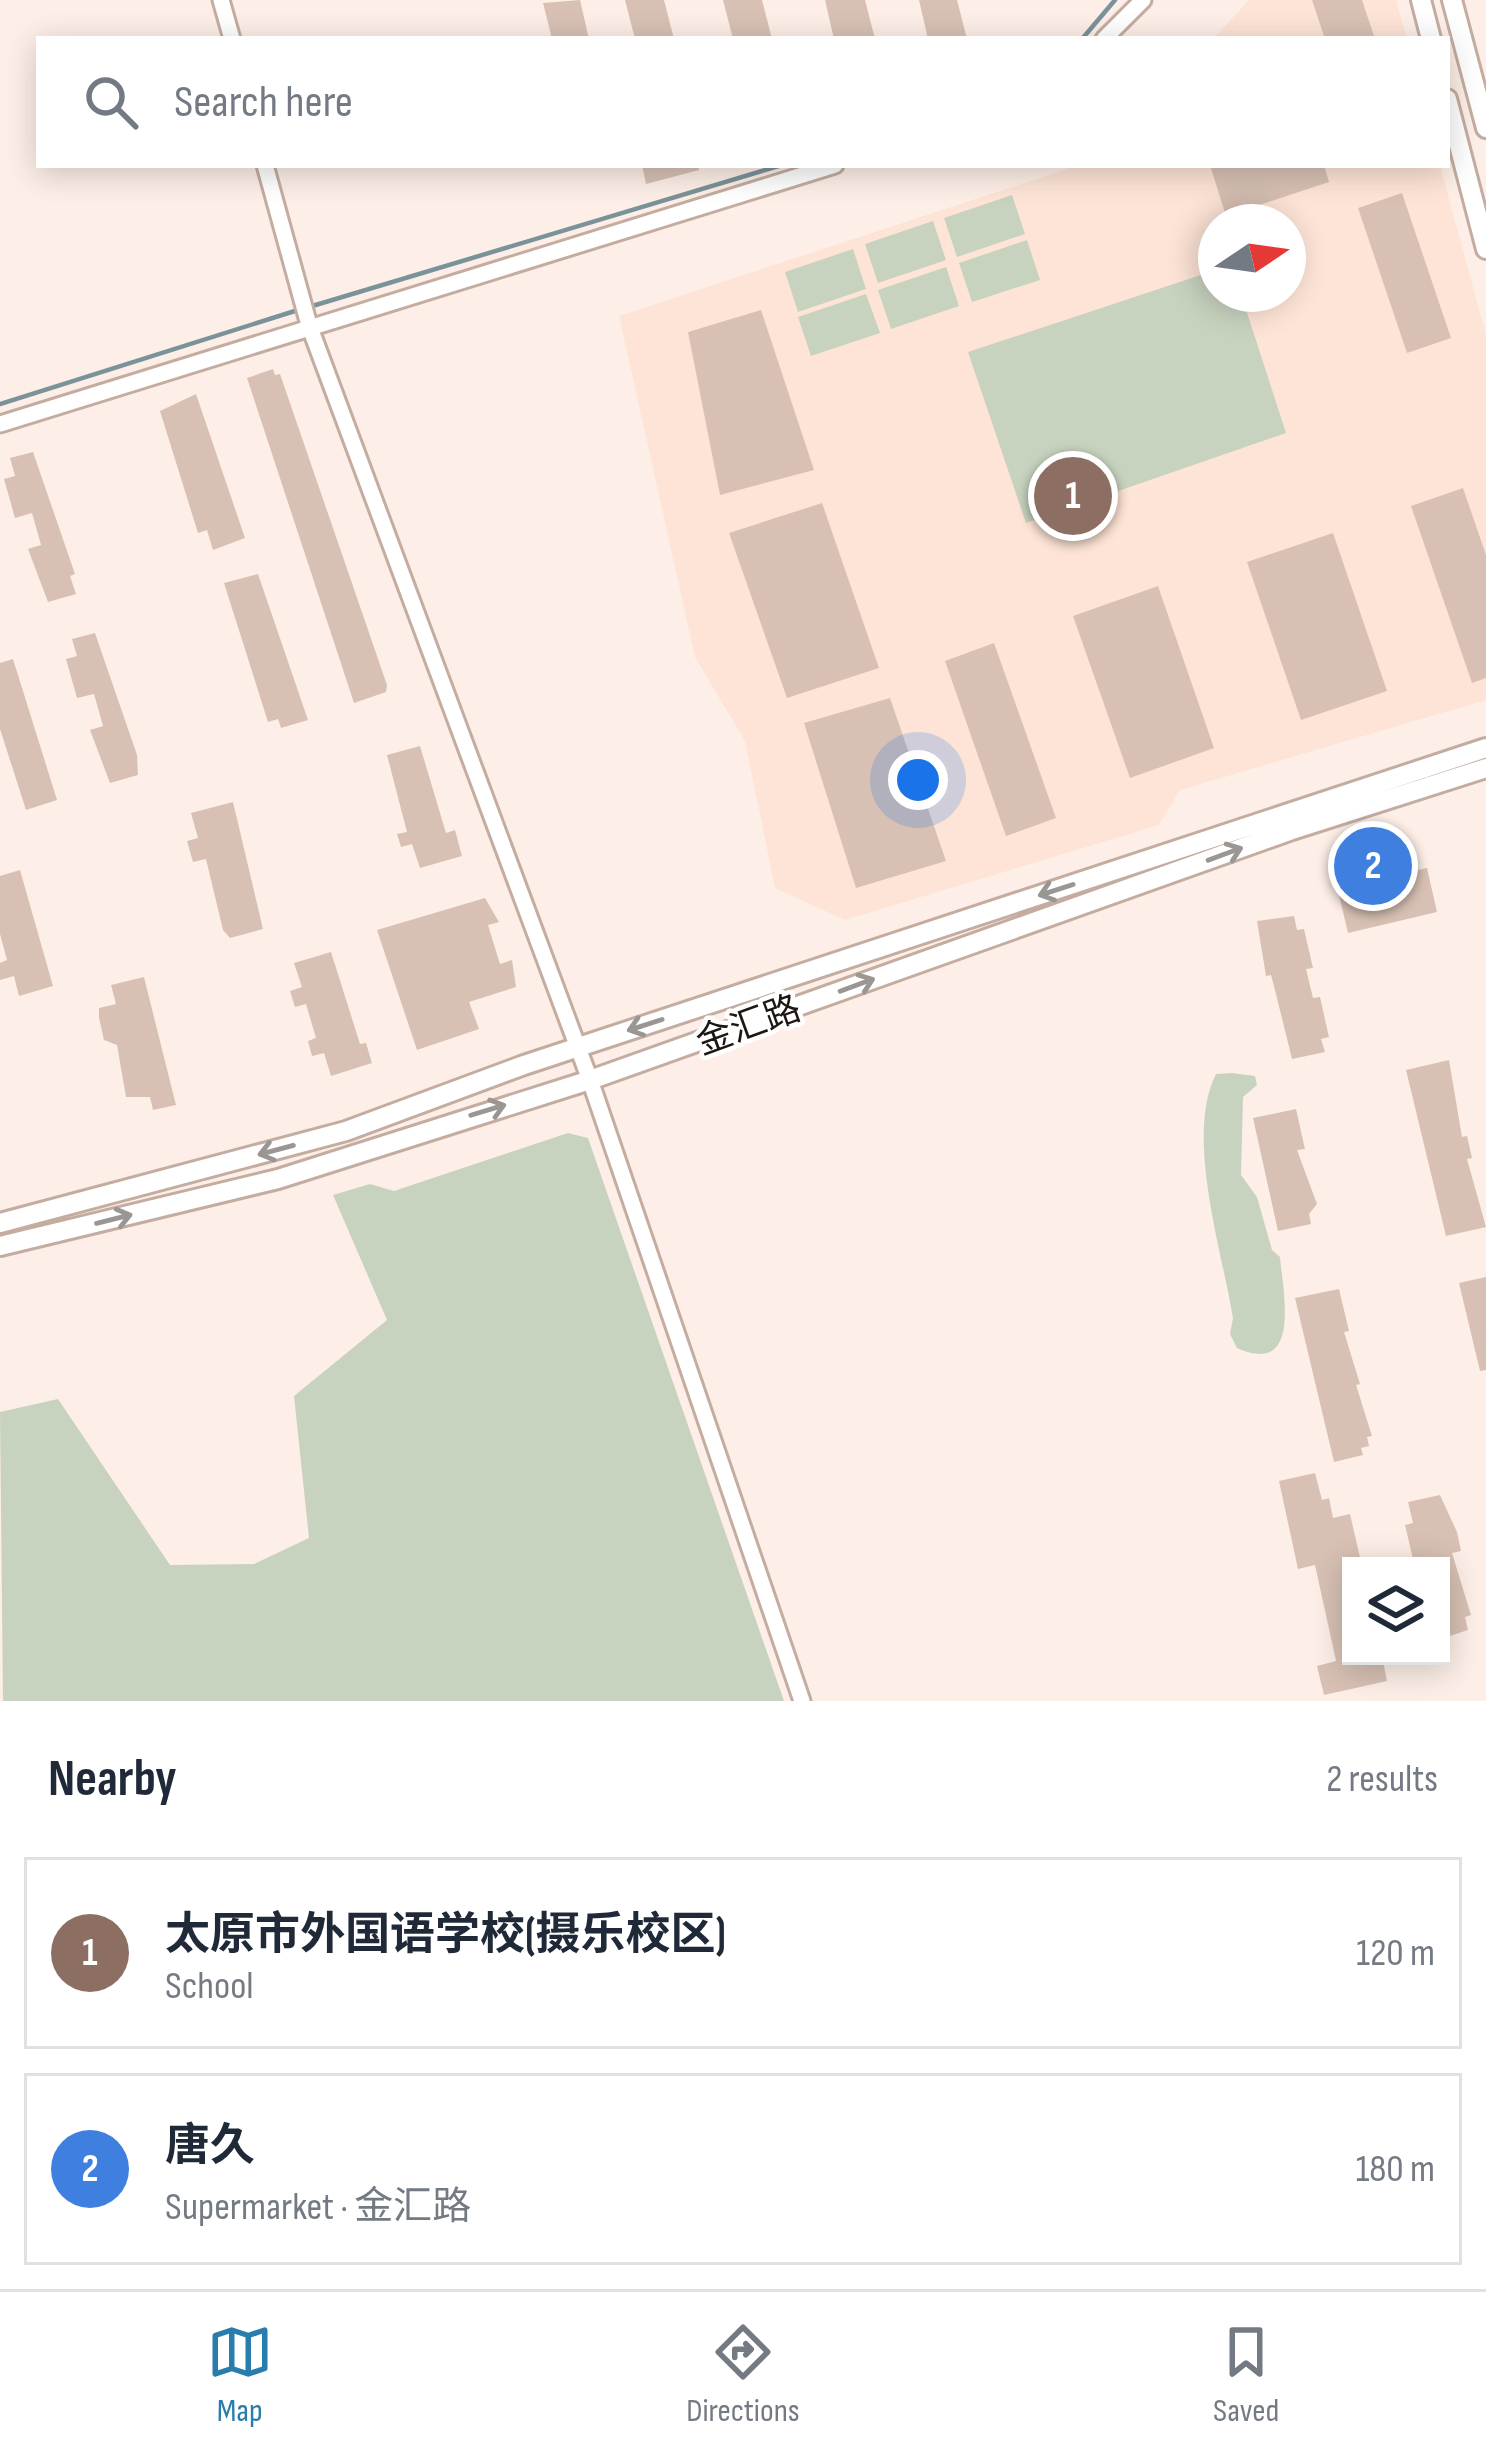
<!DOCTYPE html>
<html lang="en">
<head>
<meta charset="utf-8">
<style>
  :root { --surface:#fff; --page:#f6f6f7; --text:#1f2937; --muted:#747a83; --line:#e0e1e3; --accent:#297dad }
  body { margin:0; font-family:"Sofia Sans Condensed","Noto Sans SC",sans-serif; background:var(--page); color:var(--text) }
  .controls { position:absolute; right:36px; bottom:36px; display:grid; overflow:hidden; border-radius:0px; box-shadow:0 6px 30px #0003 }
  .controls button { width:108px; height:108px; display:grid; place-items:center; padding:0; border:0; border-bottom:3px solid var(--line); background:var(--surface); color:var(--text); font:60px sans-serif }
  .compass { position:absolute; left:1198px; top:204px; width:108px; height:108px; border-radius:50%; background:var(--surface); box-shadow:0 6px 30px #0003; rotate:77deg }
  .you { position:absolute; left:918px; top:780px; width:42px; height:42px; margin:-30px; border:9px solid #fff; border-radius:50%; background:#1a73e8; box-shadow:0 0 0 18px #1a73e833 }
  .badge { display:grid; place-items:center; width:78px; height:78px; border-radius:50%; background:var(--accent); color:#fff; font-size:39px; font-weight:700 }
  .pin { position:absolute; translate:-50% -50%; border:6px solid #fff; box-shadow:0 3px 12px #0006 }
  .list { margin:0; padding:0; list-style:none }
  h2 { display:flex; justify-content:space-between; align-items:center; height:156px; margin:0; padding:0 48px; font-size:51px }
  h2 small { font-size:39px; font-weight:400; color:var(--muted) }
  .list li { display:grid; grid-template-columns:78px 1fr auto; gap:36px; align-items:center; box-sizing:border-box; height:192px; margin:0 24px 24px; padding:0 24px; border:3px solid var(--line); border-radius:0px }
  .list b { display:block; font-size:45px; white-space:nowrap }
  .list p { margin:0; font-size:39px; white-space:nowrap; color:var(--muted) }
  .list em { font-size:39px; font-style:normal; color:var(--muted) }
  .icon { flex:none; width:66px; height:66px; fill:none; stroke:currentColor; stroke-width:2; stroke-linecap:round; stroke-linejoin:round }
  .map { position:relative; flex:none; width:1486px; height:1701px; overflow:hidden }
  .search { position:absolute; background:var(--surface); box-shadow:0 6px 30px #0003; left:36px; right:36px; top:36px; height:132px; display:flex; align-items:center; gap:30px; box-sizing:border-box; padding:0 42px; border-radius:0px; color:var(--muted); font-size:45px }
  .sheet { height:588px; background:var(--surface) }
  nav { display:flex; justify-content:space-around; align-items:center; box-sizing:border-box; height:168px; border-top:3px solid var(--line); background:var(--surface); font-size:33px; color:var(--muted) }
  nav a { display:grid; justify-items:center; gap:6px }
  nav .on { color:var(--accent) }
  .map>svg:first-child { display:block }
  .built { fill:#fde4d6; fill-rule:evenodd }
  .green { fill:#c8d3bf }
  .lines { fill:none; stroke-linecap:round; stroke-linejoin:round }
  .stream { stroke:#7a9299; stroke-width:4.5 }
  .building { fill:#d8c1b4 }
  .minor-casing { stroke:#c4ada0; stroke-width:21 }
  .tertiary-casing { stroke:#c4ada0; stroke-width:24 }
  .minor { stroke:#fff; stroke-width:15 }
  .tertiary { stroke:#fff; stroke-width:18 }
  .oneway { stroke:#9a9694 }
  .labels { text-anchor:middle; stroke-width:9; stroke-linejoin:round; paint-order:stroke }
  .street-label { font-size:36px; fill:#1e1611; stroke:#fff }
</style>
</head>
<body>
<div class="map">
<svg width="1486" height="1701" viewBox="0 0 1486 1701">
  <rect width="100%" height="100%" fill="#fdefe7"/>
  <path class="built" d="M 1249,0 L 1396,0 L 1407,39 L 1213,39 Z
    M 1079,165 L 1440,165 L 1486,335 L 1486,700 L 1180,790 L 1159,825 L 845,920 L 775,888 L 745,741 L 695,657 L 619,316 ZM 1216,222 L 1288,222 L 1288,294 L 1216,294 Z"/>
  <path class="green" d="M 1012,195 L 1025,234 L 957,257 L 944,218 Z
    M 933,221 L 946,260 L 878,283 L 865,244 Z
    M 1027,240 L 1040,280 L 972,302 L 959,263 Z
    M 853,249 L 866,289 L 798,312 L 785,272 Z
    M 946,267 L 959,306 L 891,329 L 878,290 Z
    M 1216,270 L 1216,294 L 1241,294 L 1286,433 L 1026,523 L 968,352 Z
    M 866,294 L 880,333 L 811,356 L 798,317 Z
    M 1232,1073 L 1255,1076 L 1257,1085 L 1243,1097 L 1241,1175 L 1257,1197 L 1272,1250 L 1280,1257 C 1283,1292 1302,1377 1237,1348 L 1230,1334 L 1233,1318 C 1221,1246 1185,1135 1216,1074 Z
    M 568,1133 L 588,1138 L 784,1701 L 3,1701 L 0,1412 L 58,1399 L 170,1565 L 254,1564 L 309,1538 L 294,1396 L 387,1320 L 333,1195 L 370,1184 L 394,1191 Z"/>
  <g class="lines">
    <path class="stream" d="M 1082,39 L 1115,0
      M 309,307 L 782,165
      M 0,404 L 298,310"/>
  </g>
  <path class="building" d="M 580,0 L 589,39 L 552,39 L 543,3 Z
    M 625,0 L 664,0 L 674,39 L 635,39 Z
    M 723,0 L 762,0 L 772,39 L 733,39 Z
    M 825,0 L 865,0 L 875,39 L 834,39 Z
    M 919,0 L 957,0 L 967,39 L 928,39 Z
    M 1312,0 L 1362,0 L 1375,39 L 1325,39 Z
    M 642,165 L 699,165 L 699,170 L 646,184 Z
    M 1210,165 L 1324,165 L 1329,182 L 1226,216 Z
    M 1402,193 L 1451,338 L 1407,353 L 1358,208 Z
    M 761,310 L 814,470 L 720,495 L 688,332 Z
    M 273,369 L 275,375 L 280,374 L 387,685 L 386,692 L 354,703 L 247,378 Z
    M 196,394 L 245,538 L 213,550 L 207,530 L 198,533 L 160,411 Z
    M 33,452 L 75,574 L 70,576 L 76,594 L 48,602 L 28,549 L 41,545 L 32,513 L 15,518 L 4,479 L 15,476 L 10,458 Z
    M 1463,488 L 1486,555 L 1486,678 L 1472,683 L 1411,506 Z
    M 822,503 L 879,668 L 787,698 L 729,533 Z
    M 1333,533 L 1387,691 L 1301,720 L 1247,562 Z
    M 258,574 L 308,720 L 281,728 L 278,719 L 268,722 L 224,583 Z
    M 1158,586 L 1214,748 L 1130,778 L 1073,616 Z
    M 95,633 L 137,755 L 138,775 L 110,783 L 90,730 L 103,726 L 94,694 L 77,698 L 66,659 L 77,656 L 72,639 Z
    M 994,643 L 1056,818 L 1006,836 L 945,661 Z
    M 13,659 L 57,800 L 26,810 L 0,729 L 0,663 Z
    M 890,698 L 946,861 L 856,888 L 804,723 Z
    M 420,746 L 446,833 L 455,830 L 462,856 L 420,868 L 412,844 L 401,847 L 397,834 L 407,832 L 387,755 Z
    M 233,802 L 263,929 L 230,938 L 223,930 L 206,859 L 193,862 L 187,841 L 198,838 L 191,813 Z
    M 1427,868 L 1437,912 L 1348,933 L 1336,882 L 1368,874 L 1370,881 Z
    M 20,870 L 53,986 L 19,996 L 14,976 L 0,980 L 0,963 L 7,960 L 0,934 L 0,876 Z
    M 485,898 L 499,922 L 488,925 L 500,964 L 512,960 L 516,987 L 469,1002 L 479,1029 L 417,1050 L 377,930 Z
    M 1294,916 L 1297,930 L 1304,929 L 1313,968 L 1306,969 L 1313,998 L 1320,997 L 1329,1037 L 1321,1039 L 1325,1052 L 1292,1059 L 1274,986 L 1271,975 L 1266,976 L 1257,921 Z
    M 331,952 L 360,1044 L 366,1043 L 372,1063 L 331,1076 L 324,1053 L 312,1056 L 308,1041 L 316,1038 L 306,1004 L 295,1007 L 290,991 L 302,987 L 294,963 Z
    M 144,977 L 176,1105 L 153,1110 L 150,1097 L 126,1097 L 117,1045 L 104,1040 L 99,1018 L 99,1008 L 116,1004 L 111,985 Z
    M 1449,1060 L 1462,1137 L 1467,1136 L 1472,1158 L 1467,1159 L 1486,1227 L 1446,1236 L 1406,1070 Z
    M 1296,1109 L 1305,1149 L 1297,1150 L 1317,1204 L 1309,1214 L 1311,1224 L 1278,1231 L 1253,1118 Z
    M 1486,1277 L 1486,1370 L 1480,1371 L 1459,1283 Z
    M 1339,1289 L 1349,1331 L 1344,1332 L 1360,1384 L 1356,1385 L 1372,1436 L 1367,1437 L 1369,1446 L 1361,1448 L 1363,1455 L 1334,1462 L 1295,1298 Z
    M 1315,1473 L 1322,1500 L 1329,1498 L 1333,1518 L 1350,1514 L 1362,1566 L 1351,1566 L 1351,1656 L 1382,1656 L 1387,1681 L 1324,1695 L 1317,1666 L 1336,1661 L 1315,1565 L 1298,1569 L 1279,1481 Z
    M 1440,1495 L 1457,1532 L 1461,1551 L 1452,1553 L 1471,1615 L 1465,1617 L 1468,1630 L 1441,1639 L 1441,1566 L 1422,1566 L 1420,1557 L 1413,1559 L 1405,1525 L 1413,1523 L 1408,1502 Z"/>
  <g class="lines">
    <defs>
      <path id="minor" d="M 221,0 L 232,39
        M 1104,39 L 1143,0
        M 265,165 L 309,325 L 590,1080 L 802,1701
        M 0,424 L 835,165"/>
      <path id="tertiary" d="M 1421,0 L 1431,39
        M 1452,0 L 1486,128
        M 1447,99 L 1486,249
        M 0,1223 L 346,1131 L 524,1065 L 1486,748
        M 0,1246 L 278,1179 L 590,1080 L 1292,830 L 1486,768"/>
    </defs>
    <use href="#minor" class="minor-casing"/>
    <use href="#tertiary" class="tertiary-casing"/>
    <use href="#minor" class="minor"/>
    <use href="#tertiary" class="tertiary"/>
  </g>
  <defs><path id="oneway-shaft" d="M-6 0H5M1.5-3L5.5 0L1.5 3" fill="none" stroke-width="1.6" stroke-linecap="round" stroke-linejoin="round" transform="scale(3)"/></defs>
  <g class="oneway">
    <use href="#oneway-shaft" transform="translate(1225 854) rotate(-20)"/>
    <use href="#oneway-shaft" transform="translate(1056 890) rotate(162)"/>
    <use href="#oneway-shaft" transform="translate(857 985) rotate(-20)"/>
    <use href="#oneway-shaft" transform="translate(645 1025) rotate(162)"/>
    <use href="#oneway-shaft" transform="translate(488 1110) rotate(-17)"/>
    <use href="#oneway-shaft" transform="translate(276 1150) rotate(165)"/>
    <use href="#oneway-shaft" transform="translate(114 1219) rotate(-14)"/>
  </g>
  <g class="labels">
    <g class="street-label">
      <text transform="translate(748 1024) rotate(-20)" y="13">金汇路</text>
    </g>
  </g>
</svg>
<div class="controls">
<button><svg class="icon" aria-label="layers" viewBox="0 0 24 24"><path d="M12 4l9 5-9 5-9-5zM3 14l9 5 9-5"/></svg></button>
</div>
<svg class="compass" viewBox="-18 -18 36 36"><path d="M0-13l5 13h-10z" fill="#e53935"/><path d="M0 13l5-13h-10z" fill="#747a83"/></svg>
<div class="you"></div>
<div class="pin badge" style="left:1073px;top:496px;background:#8d6e63">1</div>
<div class="pin badge" style="left:1373px;top:866px;background:#3f7fe0">2</div>
<div class="search"><svg class="icon" aria-label="search" viewBox="0 0 24 24"><circle cx="10" cy="10" r="6"/><path d="M15 15l6 6"/></svg>Search here</div>
</div>
<section class="sheet">
<h2>Nearby<small>2 results</small></h2>
<ul class="list">
<li><span class="badge" style="background:#8d6e63">1</span><div><b>太原市外国语学校(摄乐校区)</b><p>School</p></div><em>120 m</em></li>
<li><span class="badge" style="background:#3f7fe0">2</span><div><b>唐久</b><p>Supermarket · 金汇路</p></div><em>180 m</em></li>
</ul>
</section>
<nav>
<a class="on"><svg class="icon" aria-label="map" viewBox="0 0 24 24"><path d="M3 6l6-2 6 2 6-2v14l-6 2-6-2-6 2zM9 4v14M15 6v14"/></svg>Map</a>
<a><svg class="icon" aria-label="directions" viewBox="0 0 24 24"><path d="M12 3l9 9-9 9-9-9zM9 14v-3h6M13 9l2 2-2 2"/></svg>Directions</a>
<a><svg class="icon" aria-label="saved" viewBox="0 0 24 24"><path d="M7 4h10v16l-5-4-5 4z"/></svg>Saved</a>
</nav>
</body>
</html>
